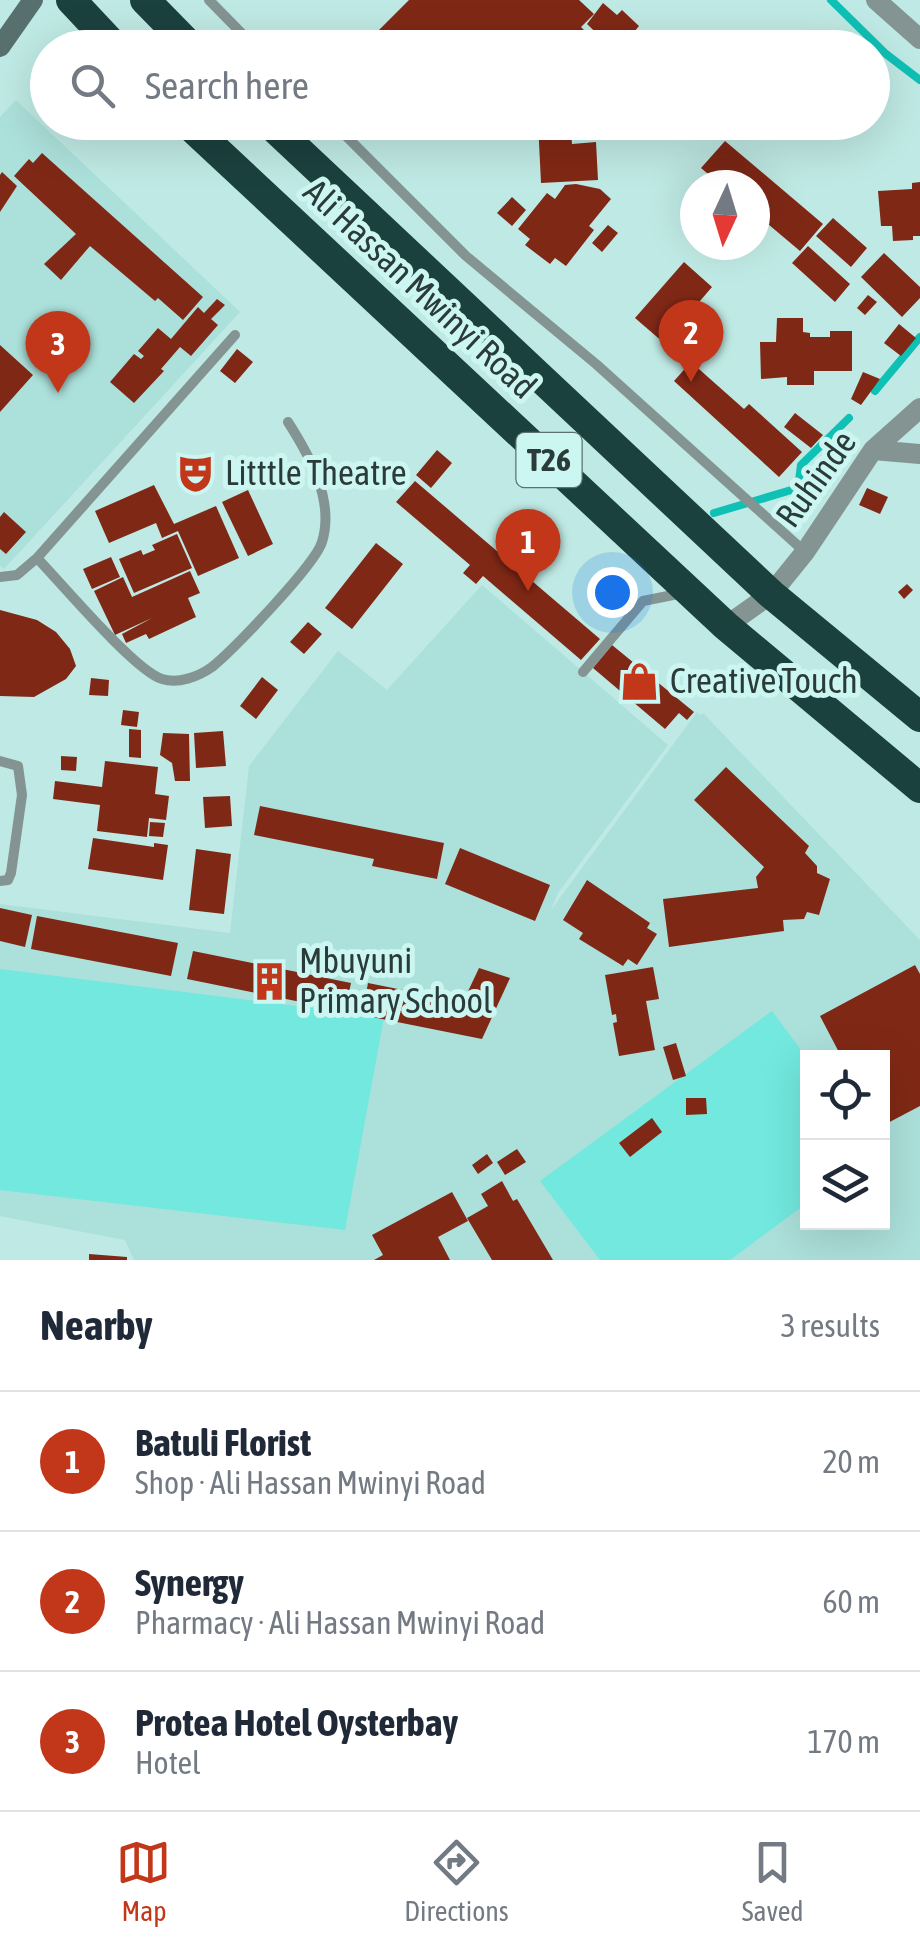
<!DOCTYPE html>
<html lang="en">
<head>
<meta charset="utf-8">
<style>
  :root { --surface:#fff; --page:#f6f6f7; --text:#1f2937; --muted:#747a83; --line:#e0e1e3; --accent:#c2371a }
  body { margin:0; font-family:"Asap Condensed",sans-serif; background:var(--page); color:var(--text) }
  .controls { position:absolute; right:30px; bottom:30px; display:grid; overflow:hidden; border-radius:0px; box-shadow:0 10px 40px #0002 }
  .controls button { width:90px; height:90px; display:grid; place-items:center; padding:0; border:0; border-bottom:2px solid var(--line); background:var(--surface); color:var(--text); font:50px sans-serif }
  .compass { position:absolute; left:680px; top:170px; width:90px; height:90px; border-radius:50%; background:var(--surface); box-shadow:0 10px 40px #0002; rotate:184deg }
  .you { position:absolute; left:612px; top:592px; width:35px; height:35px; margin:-25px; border:8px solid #fff; border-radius:50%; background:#1a73e8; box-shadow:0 0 0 15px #1a73e833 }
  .badge { display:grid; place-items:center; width:65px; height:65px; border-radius:50%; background:var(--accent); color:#fff; font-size:32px; font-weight:700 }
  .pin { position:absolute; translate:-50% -82px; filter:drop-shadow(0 2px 5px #0008) }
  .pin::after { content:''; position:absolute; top:52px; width:35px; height:30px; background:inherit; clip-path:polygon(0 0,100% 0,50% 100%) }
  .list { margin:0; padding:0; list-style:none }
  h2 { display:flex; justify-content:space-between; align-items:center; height:130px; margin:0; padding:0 40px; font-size:42px }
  h2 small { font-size:32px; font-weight:400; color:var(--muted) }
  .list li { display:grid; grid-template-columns:65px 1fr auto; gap:30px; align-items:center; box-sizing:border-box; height:140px; padding:0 40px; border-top:2px solid var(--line) }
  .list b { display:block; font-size:38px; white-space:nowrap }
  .list p { margin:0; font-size:32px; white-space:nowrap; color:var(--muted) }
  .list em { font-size:32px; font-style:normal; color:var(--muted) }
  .icon { flex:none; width:55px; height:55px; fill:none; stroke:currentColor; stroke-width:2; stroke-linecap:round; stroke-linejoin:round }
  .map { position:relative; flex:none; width:920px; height:1260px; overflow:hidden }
  .search { position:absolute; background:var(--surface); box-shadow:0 10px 40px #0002; left:30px; right:30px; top:30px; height:110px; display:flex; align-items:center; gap:25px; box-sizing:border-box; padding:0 35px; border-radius:55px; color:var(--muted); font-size:38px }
  .sheet { height:550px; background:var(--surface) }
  nav { display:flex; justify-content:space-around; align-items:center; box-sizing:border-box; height:140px; border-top:2px solid var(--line); background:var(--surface); font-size:28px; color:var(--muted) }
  nav a { display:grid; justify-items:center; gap:5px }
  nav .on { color:var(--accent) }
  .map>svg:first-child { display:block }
  .built { fill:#ace0da; fill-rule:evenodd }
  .green { fill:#72e8de }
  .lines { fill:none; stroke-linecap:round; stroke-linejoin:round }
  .stream { stroke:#0fc0b5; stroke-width:8 }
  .building { fill:#802816 }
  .lane { stroke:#839492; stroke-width:10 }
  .street { stroke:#839492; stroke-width:20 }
  .secondary { stroke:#57706d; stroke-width:20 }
  .highway { stroke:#1b413e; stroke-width:30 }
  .labels { text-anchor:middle; stroke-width:10; stroke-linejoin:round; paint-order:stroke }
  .shield { fill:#ccf6f1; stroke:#5b7370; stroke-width:2.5 }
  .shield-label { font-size:32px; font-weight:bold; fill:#2b3b39 }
  .street-label { font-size:35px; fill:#2b3b39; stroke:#ccf6f1 }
  .poi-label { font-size:35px; fill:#2b3b39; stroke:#ccf6f1; text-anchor:start }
</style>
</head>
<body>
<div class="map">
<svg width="920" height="1260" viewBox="0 0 920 1260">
  <rect width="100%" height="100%" fill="#bfe9e4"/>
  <path class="built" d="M 16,100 L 240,312 L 4,569 L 0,566 L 0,117 Z
    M 482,585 L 668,745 L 558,893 L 551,910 L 697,712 L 700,715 L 703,713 L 920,940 L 920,1260 L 134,1260 L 125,1240 L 0,1216 L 0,904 L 230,933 L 249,766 L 338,651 L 387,690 ZM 808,1058 L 882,1058 L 882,1222 L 808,1222 Z"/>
  <path class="green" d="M 0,969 L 384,1017 L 345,1230 L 0,1190 Z
    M 772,1011 L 807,1058 L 807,1203 L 730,1260 L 600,1260 L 540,1181 Z"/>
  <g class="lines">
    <path class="stream" d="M 831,0 L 886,54 L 920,80
      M 875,391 L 920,337
      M 714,513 L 798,488 L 801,465 L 849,418"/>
  </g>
  <path class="building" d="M 409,0 L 579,0 L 594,14 L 581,27 L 584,30 L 580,34 L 594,48 L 470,48 L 478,39 L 472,33 L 458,48 L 354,48 L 370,31 L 375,34 Z
    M 603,3 L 617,15 L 622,10 L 639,26 L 634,32 L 646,42 L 641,48 L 612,48 L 587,24 Z
    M 333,30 L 349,45 L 347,48 L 322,48 L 318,44 Z
    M 388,122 L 403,122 L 395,133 L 386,125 Z
    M 538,122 L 570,122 L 572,144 L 596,142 L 598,180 L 541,183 Z
    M 818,122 L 849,122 L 850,131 L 818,132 Z
    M 725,141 L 823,224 L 800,251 L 755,213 L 755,185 L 721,185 L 701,168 Z
    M 42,153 L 203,297 L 183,320 L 158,298 L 155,301 L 90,246 L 61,280 L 44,264 L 76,234 L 14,176 L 29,159 L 33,163 Z
    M 2,172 L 17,186 L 0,212 L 0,175 Z
    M 920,182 L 920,236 L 913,236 L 913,240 L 893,241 L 892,226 L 881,226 L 878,191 L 912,189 L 912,183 Z
    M 576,184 L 600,189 L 611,199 L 589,226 L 594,230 L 566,266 L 555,258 L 550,264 L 525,245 L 530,239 L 518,229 L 547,193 L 555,199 L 565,185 Z
    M 512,197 L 526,210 L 512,226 L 497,213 Z
    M 833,218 L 867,248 L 851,267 L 816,236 Z
    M 608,225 L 618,233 L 602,252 L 592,243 Z
    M 808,246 L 850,284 L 835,302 L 792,263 Z
    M 884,253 L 920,287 L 920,298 L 902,317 L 861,277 Z
    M 684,262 L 712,287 L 664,343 L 635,318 Z
    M 868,295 L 877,302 L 865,315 L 857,308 Z
    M 217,299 L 225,305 L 211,319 L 218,325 L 191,356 L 180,347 L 161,369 L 164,371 L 134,403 L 110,382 L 134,354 L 141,359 L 144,356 L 138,351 L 158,328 L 171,339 L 198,307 L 204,313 Z
    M 777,318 L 803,318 L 803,332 L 810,333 L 810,337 L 830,337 L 830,331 L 852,331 L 852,371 L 814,371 L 814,385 L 787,385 L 787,377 L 761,379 L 760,342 L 776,342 Z
    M 899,324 L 916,338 L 901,356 L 884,343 Z
    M 0,345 L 33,375 L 0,412 Z
    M 237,349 L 253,362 L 235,383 L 220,371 Z
    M 691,362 L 744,409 L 749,404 L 802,452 L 779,477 L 674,381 Z
    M 863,372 L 880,379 L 861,405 L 851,399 Z
    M 795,413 L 823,435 L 811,448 L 784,427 Z
    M 437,450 L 452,463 L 431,488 L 416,475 Z
    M 415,481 L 600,639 L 581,660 L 483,576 L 476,584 L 463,573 L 470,565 L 396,502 Z
    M 154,485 L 174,524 L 216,506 L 239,558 L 198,576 L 178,531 L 162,538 L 156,523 L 109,543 L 95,511 Z
    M 867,488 L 888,497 L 880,514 L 859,505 Z
    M 248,490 L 273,544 L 248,556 L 222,502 Z
    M 4,512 L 26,532 L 6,554 L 0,549 L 0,517 Z
    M 177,534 L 192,568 L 134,593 L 119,559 L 141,550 L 143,555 L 155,550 L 152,545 Z
    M 376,543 L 403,564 L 352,629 L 325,608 Z
    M 111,557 L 120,577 L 92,589 L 83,569 Z
    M 190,571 L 200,593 L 188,598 L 196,617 L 149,639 L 146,634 L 126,643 L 122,634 L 152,618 L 115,635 L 94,591 L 123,577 L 132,597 Z
    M 907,584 L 913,590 L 904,599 L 898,592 Z
    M 0,610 L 37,620 L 56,632 L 70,649 L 76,666 L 66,679 L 34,697 L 0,696 Z
    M 308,622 L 322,634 L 304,654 L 290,642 Z
    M 612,645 L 694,712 L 687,720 L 679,713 L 665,729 L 593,668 Z
    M 262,677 L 278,690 L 256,719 L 240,706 Z
    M 91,678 L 109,680 L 108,696 L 89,695 Z
    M 123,710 L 139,712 L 137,727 L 121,725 Z
    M 129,729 L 141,730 L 141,758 L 129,757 Z
    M 223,731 L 226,766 L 196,768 L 194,733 Z
    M 163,733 L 189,734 L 190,781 L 175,781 L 172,763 L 160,755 Z
    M 61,756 L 77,757 L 76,771 L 61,770 Z
    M 105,761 L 158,767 L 155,794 L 169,796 L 166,820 L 149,818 L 147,837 L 97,831 L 100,805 L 53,799 L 55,781 L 102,787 Z
    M 726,767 L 809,846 L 805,853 L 817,866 L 817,873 L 830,879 L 819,915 L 807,912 L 804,919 L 783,920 L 784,931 L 669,947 L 663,899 L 758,888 L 756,877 L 764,867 L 694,800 Z
    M 230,796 L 232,826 L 205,828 L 203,797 Z
    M 260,806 L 444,843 L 437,879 L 372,866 L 374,859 L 254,835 Z
    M 150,822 L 165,823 L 163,837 L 149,836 Z
    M 93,838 L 154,847 L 154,843 L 168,845 L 163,880 L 88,869 Z
    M 460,848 L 550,885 L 535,921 L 445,884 Z
    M 196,849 L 231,854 L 224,914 L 189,910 Z
    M 587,880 L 650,923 L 647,928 L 657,934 L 637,965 L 628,959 L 623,966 L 579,939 L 583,933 L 563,920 Z
    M 0,908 L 32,915 L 25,947 L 0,941 Z
    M 37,916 L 178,943 L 171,976 L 31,949 Z
    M 193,951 L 351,983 L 345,1011 L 187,979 Z
    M 915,965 L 920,974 L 920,1106 L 882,1126 L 882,1058 L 842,1058 L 820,1016 Z
    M 653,967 L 659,999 L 646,1001 L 655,1050 L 619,1056 L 613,1023 L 617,1022 L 616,1014 L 612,1015 L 605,975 Z
    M 479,968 L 510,978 L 482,1039 L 362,1015 L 368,983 L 463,1002 Z
    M 676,1043 L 686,1076 L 673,1080 L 663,1047 Z
    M 686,1098 L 706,1098 L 707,1114 L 686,1115 Z
    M 652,1118 L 662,1132 L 630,1157 L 619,1143 Z
    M 517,1149 L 526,1162 L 505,1175 L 497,1162 Z
    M 487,1154 L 493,1163 L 478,1174 L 472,1165 Z
    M 502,1181 L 513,1201 L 517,1199 L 553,1260 L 492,1260 L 467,1218 L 488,1206 L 481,1194 Z
    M 452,1192 L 468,1221 L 438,1237 L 450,1260 L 374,1260 L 383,1255 L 372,1235 Z
    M 89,1254 L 127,1257 L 127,1260 L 89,1260 Z"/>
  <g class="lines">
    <path class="lane" d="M 209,0 L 256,48
      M 332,122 L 466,256 L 596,364 L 805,552
      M 37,558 C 61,583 135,671 162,679 C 178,684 198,677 212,667 C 233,650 315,565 322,542 C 335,500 309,455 288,422
      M 0,577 L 17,575 L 37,558 L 235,335
      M 583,672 L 643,601 L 683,593
      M 0,761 L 18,766 L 22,795 L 11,873 L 8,880 L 0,881"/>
    <path class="street" d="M 876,0 L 920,39
      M 873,450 L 920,454
      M 726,626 L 771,594 L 805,552 L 873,450 L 920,408"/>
    <path class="secondary" d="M 0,47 L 33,0"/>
    <path class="highway" d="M 71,0 L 116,48
      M 145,0 L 192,48
      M 186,122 L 726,626 L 920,788
      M 268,122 L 771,594 L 920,717"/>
  </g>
  <defs>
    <symbol id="theatre-bare" viewBox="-9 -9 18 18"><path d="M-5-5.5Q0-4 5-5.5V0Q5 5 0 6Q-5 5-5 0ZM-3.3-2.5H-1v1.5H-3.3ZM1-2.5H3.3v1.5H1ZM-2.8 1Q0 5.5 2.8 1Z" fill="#c2371a" stroke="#ccf6f1" stroke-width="2.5" paint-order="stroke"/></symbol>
    <symbol id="shop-bare" viewBox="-9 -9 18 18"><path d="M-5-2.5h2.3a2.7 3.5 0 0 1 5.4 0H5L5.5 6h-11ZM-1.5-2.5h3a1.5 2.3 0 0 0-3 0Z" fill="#c2371a" stroke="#ccf6f1" stroke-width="2.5" paint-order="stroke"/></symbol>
    <symbol id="building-bare" viewBox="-9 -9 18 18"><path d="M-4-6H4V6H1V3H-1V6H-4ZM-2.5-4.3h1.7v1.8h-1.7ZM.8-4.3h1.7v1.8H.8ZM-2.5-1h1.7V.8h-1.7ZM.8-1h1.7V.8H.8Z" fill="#c2371a" stroke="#ccf6f1" stroke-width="2.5" paint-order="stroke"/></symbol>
  </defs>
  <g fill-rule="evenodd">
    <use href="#theatre-bare" x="168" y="446" width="55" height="55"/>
    <use href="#shop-bare" x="612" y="654" width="55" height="55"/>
    <use href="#building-bare" x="242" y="954" width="55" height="55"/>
  </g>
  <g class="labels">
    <rect class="shield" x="516.5" y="433" width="65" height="54" rx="8"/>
    <g class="shield-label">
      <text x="549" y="471">T26</text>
    </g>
    <g class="street-label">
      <text transform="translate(420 289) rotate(43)" y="12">Ali Hassan Mwinyi Road</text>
      <text transform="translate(816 479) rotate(-54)" y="12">Ruhinde</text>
    </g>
    <g class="poi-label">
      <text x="225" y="485">Litttle Theatre</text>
      <text x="670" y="693">Creative Touch</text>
      <text x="299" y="973">Mbuyuni<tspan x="299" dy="40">Primary School</tspan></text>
    </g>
  </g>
</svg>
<div class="controls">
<button><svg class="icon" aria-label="locate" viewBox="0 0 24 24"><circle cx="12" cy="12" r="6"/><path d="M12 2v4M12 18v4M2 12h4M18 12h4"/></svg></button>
<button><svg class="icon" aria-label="layers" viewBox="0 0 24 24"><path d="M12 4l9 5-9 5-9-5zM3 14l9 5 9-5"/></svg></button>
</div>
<svg class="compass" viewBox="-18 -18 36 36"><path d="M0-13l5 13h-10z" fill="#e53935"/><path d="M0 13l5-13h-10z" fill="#747a83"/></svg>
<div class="you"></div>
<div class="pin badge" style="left:528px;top:591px">1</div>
<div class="pin badge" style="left:691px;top:382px">2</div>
<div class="pin badge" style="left:58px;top:393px">3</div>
<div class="search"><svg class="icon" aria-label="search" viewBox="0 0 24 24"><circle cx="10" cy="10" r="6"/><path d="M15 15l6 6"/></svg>Search here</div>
</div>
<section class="sheet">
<h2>Nearby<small>3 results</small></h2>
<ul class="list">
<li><span class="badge">1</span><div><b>Batuli Florist</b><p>Shop · Ali Hassan Mwinyi Road</p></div><em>20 m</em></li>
<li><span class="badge">2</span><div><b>Synergy</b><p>Pharmacy · Ali Hassan Mwinyi Road</p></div><em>60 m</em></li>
<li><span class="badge">3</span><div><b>Protea Hotel Oysterbay</b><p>Hotel</p></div><em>170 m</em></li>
</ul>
</section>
<nav>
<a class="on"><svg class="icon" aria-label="map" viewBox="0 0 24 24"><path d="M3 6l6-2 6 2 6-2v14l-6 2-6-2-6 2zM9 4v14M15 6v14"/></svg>Map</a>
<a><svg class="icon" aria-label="directions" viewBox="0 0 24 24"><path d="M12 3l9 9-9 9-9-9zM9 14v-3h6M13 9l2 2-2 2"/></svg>Directions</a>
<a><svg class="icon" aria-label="saved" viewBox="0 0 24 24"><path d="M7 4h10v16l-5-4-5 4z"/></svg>Saved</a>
</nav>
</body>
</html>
